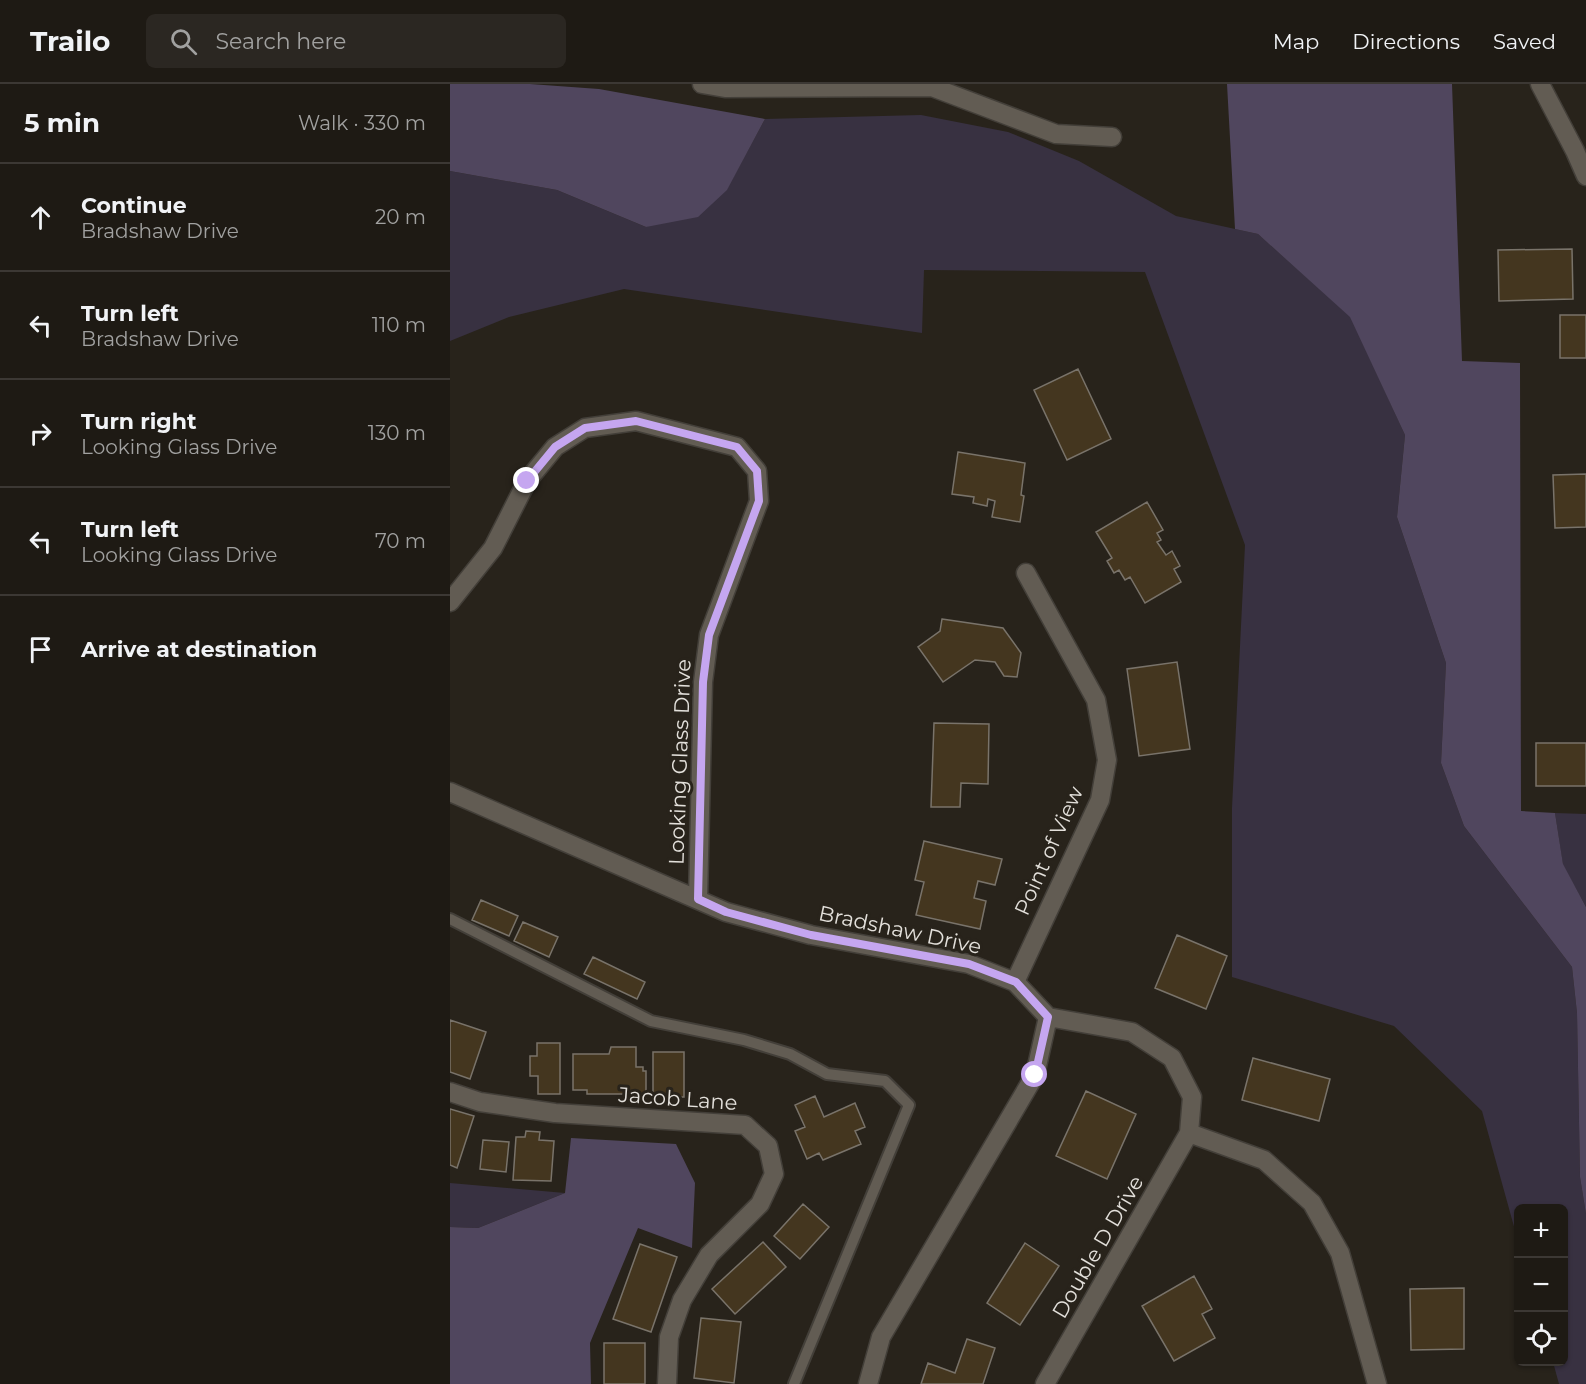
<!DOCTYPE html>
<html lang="en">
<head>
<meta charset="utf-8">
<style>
  :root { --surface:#1e1a14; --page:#2b2722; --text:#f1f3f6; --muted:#a1a1a0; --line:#3c3834 }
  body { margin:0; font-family:Montserrat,sans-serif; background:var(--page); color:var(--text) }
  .controls { position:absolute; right:18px; bottom:18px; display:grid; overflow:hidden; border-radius:9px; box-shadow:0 2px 4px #0004 }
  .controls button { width:54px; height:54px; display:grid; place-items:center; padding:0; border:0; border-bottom:2px solid var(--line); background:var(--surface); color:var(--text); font:30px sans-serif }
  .stop { position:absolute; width:18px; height:18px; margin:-14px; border:4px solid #c5a6f0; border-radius:50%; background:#fff }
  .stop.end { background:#c5a6f0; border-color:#fff; box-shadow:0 2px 6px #0008 }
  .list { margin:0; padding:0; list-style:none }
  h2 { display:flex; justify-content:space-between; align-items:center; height:78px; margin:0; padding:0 24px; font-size:26px }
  h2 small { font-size:20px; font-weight:400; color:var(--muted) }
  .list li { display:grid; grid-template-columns:39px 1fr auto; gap:18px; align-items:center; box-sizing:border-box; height:108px; padding:0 24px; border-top:2px solid var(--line) }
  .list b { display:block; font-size:22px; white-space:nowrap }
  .list p { margin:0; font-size:20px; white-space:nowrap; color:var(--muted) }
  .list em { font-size:20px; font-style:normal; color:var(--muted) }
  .icon { flex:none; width:33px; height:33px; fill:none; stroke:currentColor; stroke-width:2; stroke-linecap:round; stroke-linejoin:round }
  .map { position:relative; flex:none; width:1136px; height:1300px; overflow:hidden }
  header { display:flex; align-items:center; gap:36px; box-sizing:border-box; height:84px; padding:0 30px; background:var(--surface); border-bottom:2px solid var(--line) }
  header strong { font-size:28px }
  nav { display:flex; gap:33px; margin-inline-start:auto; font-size:21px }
  .search { width:420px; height:54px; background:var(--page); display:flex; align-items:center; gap:15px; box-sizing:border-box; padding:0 21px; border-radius:9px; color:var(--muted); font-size:22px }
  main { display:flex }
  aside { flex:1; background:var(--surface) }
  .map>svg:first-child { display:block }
  .green { fill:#383141 }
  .forest { fill:#50465e }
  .building { fill:#44361f; stroke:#79736a; stroke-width:1.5 }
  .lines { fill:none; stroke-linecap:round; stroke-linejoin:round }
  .lane-casing { stroke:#433f39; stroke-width:14 }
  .street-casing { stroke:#433f39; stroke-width:21 }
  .lane { stroke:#625c53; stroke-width:10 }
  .street { stroke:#625c53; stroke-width:18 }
  .route { stroke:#c5a6f0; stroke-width:8 }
  .labels { text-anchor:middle; stroke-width:6; stroke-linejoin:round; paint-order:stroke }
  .street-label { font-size:21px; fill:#e3e0db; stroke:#28231b }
</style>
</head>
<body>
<header>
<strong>Trailo</strong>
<div class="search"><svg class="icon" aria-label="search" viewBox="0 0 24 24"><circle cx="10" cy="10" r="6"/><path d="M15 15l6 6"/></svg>Search here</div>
<nav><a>Map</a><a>Directions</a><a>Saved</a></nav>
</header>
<main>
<aside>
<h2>5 min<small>Walk · 330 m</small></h2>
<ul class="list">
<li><svg class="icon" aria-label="ahead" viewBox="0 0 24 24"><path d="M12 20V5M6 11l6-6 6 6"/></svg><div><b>Continue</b><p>Bradshaw Drive</p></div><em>20 m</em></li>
<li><svg class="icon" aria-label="left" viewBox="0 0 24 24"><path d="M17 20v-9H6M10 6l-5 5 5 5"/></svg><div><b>Turn left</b><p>Bradshaw Drive</p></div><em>110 m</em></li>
<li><svg class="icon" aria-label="right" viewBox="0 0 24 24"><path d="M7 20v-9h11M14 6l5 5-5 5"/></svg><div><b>Turn right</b><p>Looking Glass Drive</p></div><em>130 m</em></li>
<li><svg class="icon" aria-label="left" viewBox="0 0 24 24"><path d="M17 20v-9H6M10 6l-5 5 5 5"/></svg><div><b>Turn left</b><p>Looking Glass Drive</p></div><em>70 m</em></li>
<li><svg class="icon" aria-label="arrive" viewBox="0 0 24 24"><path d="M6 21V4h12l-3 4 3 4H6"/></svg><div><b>Arrive at destination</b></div></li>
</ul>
</aside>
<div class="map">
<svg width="1136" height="1300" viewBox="0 0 1136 1300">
  <rect width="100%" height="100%" fill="#28231b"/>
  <path class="green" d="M 471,31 L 558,48 L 629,77 L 726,132 L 808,150 L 901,233 L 955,351 L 947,433 L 996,579 L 991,679 L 1014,742 L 1122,883 L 1127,929 L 1130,1093 L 1136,1130 L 1136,1300 L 1109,1300 L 1103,1278 L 1114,1278 L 1114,1124 L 1068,1124 L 1068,1157 L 1032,1027 L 944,942 L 782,893 L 782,724 L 795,461 L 695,188 L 474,186 L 472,249 L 174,205 L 59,233 L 0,257 L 0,87 L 107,106 L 196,143 L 277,105 L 315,35 Z
    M 1105,729 L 1136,730 L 1136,823 L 1113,781 Z
    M 0,1099 L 115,1109 L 28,1144 L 0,1143 Z"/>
  <path class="forest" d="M 0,0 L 80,0 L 149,5 L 315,35 L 277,106 L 248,133 L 196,143 L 107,106 L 0,87 Z
    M 777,0 L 1002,0 L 1012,277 L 1070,279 L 1071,727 L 1105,729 L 1113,780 L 1136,823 L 1136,1130 L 1130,1093 L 1127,929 L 1122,883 L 1014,742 L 991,679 L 996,579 L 947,433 L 955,351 L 900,233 L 808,150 L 785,145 Z
    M 121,1054 L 226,1060 L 245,1099 L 242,1164 L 188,1144 L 140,1259 L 141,1300 L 0,1300 L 0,1143 L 28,1144 L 115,1109 Z"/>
  <path class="building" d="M 1122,165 L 1123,215 L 1049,217 L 1048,166 Z
    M 1110,231 L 1136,231 L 1136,274 L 1110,274 Z
    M 628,285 L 661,355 L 617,376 L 584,306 Z
    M 508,368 L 575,379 L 571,411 L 574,412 L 570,438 L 542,433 L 545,417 L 538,415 L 537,422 L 523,419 L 524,413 L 502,410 Z
    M 1136,390 L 1136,443 L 1105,444 L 1103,391 Z
    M 697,418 L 713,446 L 707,449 L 711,456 L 707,458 L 716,471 L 722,467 L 730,482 L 724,485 L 731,498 L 695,519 L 680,493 L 675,496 L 669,486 L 664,489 L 657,477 L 662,474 L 646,448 Z
    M 492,535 L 553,544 L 571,569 L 567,593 L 554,592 L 545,578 L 525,576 L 493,598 L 468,563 L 490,547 Z
    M 727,578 L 740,665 L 689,672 L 677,585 Z
    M 484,639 L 539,640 L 538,700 L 511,699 L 510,723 L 481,723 Z
    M 1086,659 L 1136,659 L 1136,702 L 1086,702 Z
    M 474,757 L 552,775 L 545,801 L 528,797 L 524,814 L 536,817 L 530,845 L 466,831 L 474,798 L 465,796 Z
    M 31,816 L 68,832 L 59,852 L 22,836 Z
    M 73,838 L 108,853 L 99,873 L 64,857 Z
    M 727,851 L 777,872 L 756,925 L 705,904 Z
    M 143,873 L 195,898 L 187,915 L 134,890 Z
    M 0,936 L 36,948 L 20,995 L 0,988 Z
    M 87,959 L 110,959 L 110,1010 L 88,1010 L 88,992 L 80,992 L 80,972 L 87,972 Z
    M 161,963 L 186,963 L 186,983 L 193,983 L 193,987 L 196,987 L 196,1015 L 178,1016 L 178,1010 L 137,1010 L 137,1006 L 123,1006 L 123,970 L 159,970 Z
    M 203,968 L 234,968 L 234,1013 L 203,1013 Z
    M 803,974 L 880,995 L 869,1037 L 792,1016 Z
    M 636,1007 L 686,1030 L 657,1095 L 606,1072 Z
    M 365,1012 L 374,1033 L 405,1019 L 415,1043 L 405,1047 L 411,1060 L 373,1076 L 369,1069 L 357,1075 L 345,1047 L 355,1043 L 345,1021 Z
    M 0,1025 L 24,1032 L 7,1084 L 0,1081 Z
    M 76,1047 L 90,1048 L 89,1056 L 104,1057 L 101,1097 L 63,1096 L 66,1053 L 75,1053 Z
    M 33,1056 L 59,1058 L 56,1088 L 30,1085 Z
    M 353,1120 L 379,1143 L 350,1175 L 324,1152 Z
    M 313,1158 L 336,1183 L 285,1230 L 262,1205 Z
    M 575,1159 L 609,1182 L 570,1241 L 537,1219 Z
    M 190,1160 L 227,1173 L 201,1248 L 163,1235 Z
    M 744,1192 L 762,1225 L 752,1230 L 765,1254 L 724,1277 L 692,1222 Z
    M 1014,1204 L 1014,1265 L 961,1266 L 960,1205 Z
    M 251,1234 L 291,1238 L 284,1299 L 244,1294 Z
    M 517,1255 L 545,1264 L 533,1300 L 471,1300 L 478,1279 L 505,1289 Z
    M 154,1259 L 195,1259 L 195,1300 L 154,1300 Z"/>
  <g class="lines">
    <defs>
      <path id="lane" d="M 0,835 L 201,937 L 294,956 L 340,970 L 377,990 L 435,997 L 459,1021 L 344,1300"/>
      <path id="street" d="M 252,0 L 275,4 L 482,3 L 606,50 L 662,53
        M 1090,0 L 1125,67 L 1136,92
        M 0,518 L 43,464 L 77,397 L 105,363 L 135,344 L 186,337 L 287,363 L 307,387 L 309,417 L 259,551 L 253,598 L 248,815
        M 0,708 L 276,828 L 361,851 L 519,880 L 565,898 L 598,933 L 585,991 L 431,1253 L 418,1300
        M 565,898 L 650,716 L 657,676 L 646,616 L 576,489
        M 598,933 L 682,948 L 722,974 L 742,1013 L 739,1049 L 814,1076 L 862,1119 L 890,1169 L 927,1300
        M 0,1008 L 30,1018 L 105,1029 L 295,1041 L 318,1062 L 324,1090 L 310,1120 L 259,1171 L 232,1216 L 219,1253 L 217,1300
        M 595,1300 L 739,1049"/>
    </defs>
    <use href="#lane" class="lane-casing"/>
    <use href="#street" class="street-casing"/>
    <use href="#lane" class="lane"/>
    <use href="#street" class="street"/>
  </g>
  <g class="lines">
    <path class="route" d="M 77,397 L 105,363 L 135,344 L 186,337 L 287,363 L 307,387 L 309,417 L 259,551 L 253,598 L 248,815 L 276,828 L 361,851 L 519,880 L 566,898 L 598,933 L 585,991"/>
  </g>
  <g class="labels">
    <g class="street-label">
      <text transform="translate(230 678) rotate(-88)" y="7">Looking Glass Drive</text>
      <text transform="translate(599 767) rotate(-66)" y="7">Point of View</text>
      <text transform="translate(450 846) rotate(12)" y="7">Bradshaw Drive</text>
      <text transform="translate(228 1015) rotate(4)" y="7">Jacob Lane</text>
      <text transform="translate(648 1163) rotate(-60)" y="7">Double D Drive</text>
    </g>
  </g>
</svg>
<div class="controls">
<button>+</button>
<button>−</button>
<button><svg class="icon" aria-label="locate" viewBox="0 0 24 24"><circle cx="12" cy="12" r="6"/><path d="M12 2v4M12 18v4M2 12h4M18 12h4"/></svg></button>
</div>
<div class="stop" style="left:585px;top:991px"></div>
<div class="stop end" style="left:77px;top:397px"></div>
</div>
</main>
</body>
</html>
